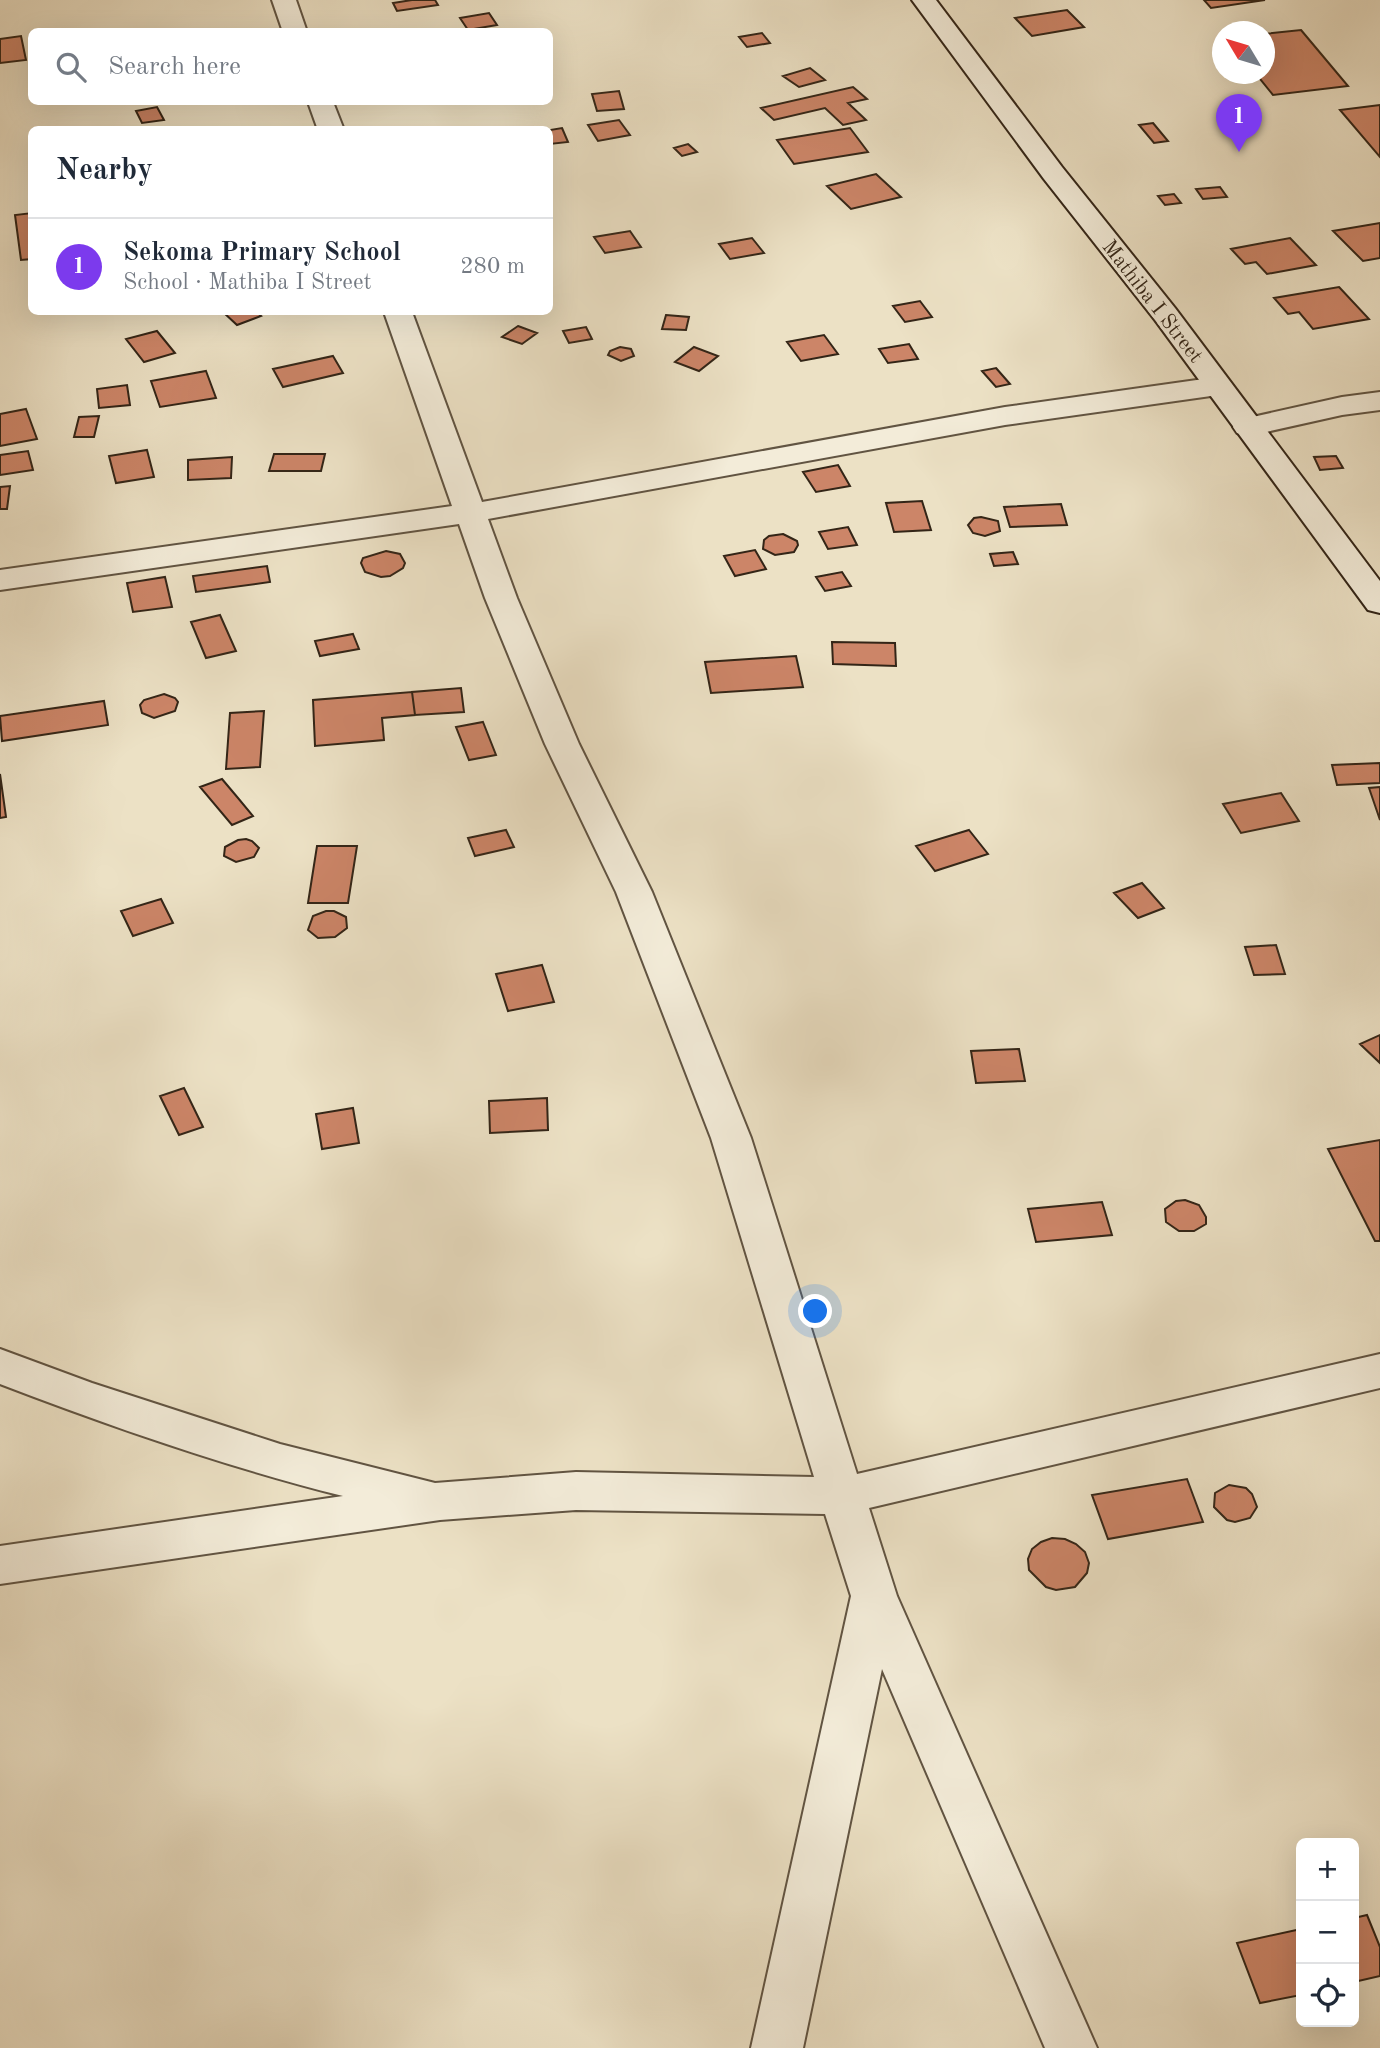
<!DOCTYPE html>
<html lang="en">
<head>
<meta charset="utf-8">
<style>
  :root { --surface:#fff; --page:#f6f6f7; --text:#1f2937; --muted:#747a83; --line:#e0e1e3; --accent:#7c3aed }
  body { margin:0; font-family:"Old Standard TT",serif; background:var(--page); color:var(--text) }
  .controls { position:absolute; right:21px; bottom:21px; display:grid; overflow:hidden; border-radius:10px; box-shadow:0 7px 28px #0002 }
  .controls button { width:63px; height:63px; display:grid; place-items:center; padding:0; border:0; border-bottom:2px solid var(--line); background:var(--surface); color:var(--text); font:35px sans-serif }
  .compass { position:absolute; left:1212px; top:21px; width:63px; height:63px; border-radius:50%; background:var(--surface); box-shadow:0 7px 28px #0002; rotate:308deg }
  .you { position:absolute; left:816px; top:1312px; width:24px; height:24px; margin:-18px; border:5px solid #fff; border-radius:50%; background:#1a73e8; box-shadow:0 0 0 10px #1a73e833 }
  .badge { display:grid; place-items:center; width:46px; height:46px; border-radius:50%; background:var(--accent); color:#fff; font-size:23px; font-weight:700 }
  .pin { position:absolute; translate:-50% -58px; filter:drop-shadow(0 2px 4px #0008) }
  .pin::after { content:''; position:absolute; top:37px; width:24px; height:21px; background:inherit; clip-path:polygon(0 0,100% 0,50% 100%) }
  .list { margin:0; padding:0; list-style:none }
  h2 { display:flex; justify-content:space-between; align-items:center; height:91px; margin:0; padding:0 28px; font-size:30px }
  h2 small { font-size:23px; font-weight:400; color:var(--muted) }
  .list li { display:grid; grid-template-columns:46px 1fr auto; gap:21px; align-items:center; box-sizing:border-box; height:98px; padding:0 28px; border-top:2px solid var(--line) }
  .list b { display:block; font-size:26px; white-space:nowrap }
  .list p { margin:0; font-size:23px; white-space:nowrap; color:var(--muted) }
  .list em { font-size:23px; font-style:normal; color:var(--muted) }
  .icon { flex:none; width:38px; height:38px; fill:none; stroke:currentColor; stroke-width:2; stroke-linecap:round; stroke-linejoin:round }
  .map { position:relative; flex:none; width:1380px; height:2048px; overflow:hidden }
  .search { position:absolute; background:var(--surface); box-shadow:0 7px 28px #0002; left:28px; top:28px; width:525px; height:77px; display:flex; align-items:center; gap:18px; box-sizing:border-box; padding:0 24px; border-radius:10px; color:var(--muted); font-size:26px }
  .panel { position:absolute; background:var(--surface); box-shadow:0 7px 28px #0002; left:28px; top:126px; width:525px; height:189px; border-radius:10px }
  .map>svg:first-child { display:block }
  .building { fill:#cc8568; stroke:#332517; stroke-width:2 }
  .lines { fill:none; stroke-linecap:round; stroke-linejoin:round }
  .street-casing { stroke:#615442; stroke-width:4 }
  .secondary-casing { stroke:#332517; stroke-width:4 }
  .street { fill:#f3ecd9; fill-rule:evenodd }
  .secondary { fill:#f3ecd9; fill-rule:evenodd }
  .labels { text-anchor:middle; stroke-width:6; stroke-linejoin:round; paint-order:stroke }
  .far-street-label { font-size:21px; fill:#332517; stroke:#f3ecd9 }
</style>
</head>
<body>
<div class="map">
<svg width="1380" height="2048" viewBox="0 0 1380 2048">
  <rect width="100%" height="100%" fill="#ece1c5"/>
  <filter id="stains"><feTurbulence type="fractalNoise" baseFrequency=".00286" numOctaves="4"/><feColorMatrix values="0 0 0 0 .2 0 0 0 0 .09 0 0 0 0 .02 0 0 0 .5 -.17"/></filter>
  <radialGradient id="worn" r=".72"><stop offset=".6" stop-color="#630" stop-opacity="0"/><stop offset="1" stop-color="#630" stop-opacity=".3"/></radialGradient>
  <path class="building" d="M 412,0 L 435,0 L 438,5 L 397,11 L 393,3 Z
    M 1204,0 L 1265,0 L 1211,8 Z
    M 1067,10 L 1084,27 L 1032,36 L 1015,18 Z
    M 489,13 L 497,25 L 468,30 L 460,18 Z
    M 1301,30 L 1348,86 L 1273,95 L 1256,74 L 1264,74 L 1264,34 Z
    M 762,33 L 770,43 L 747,47 L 739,37 Z
    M 21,36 L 26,60 L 0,63 L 0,39 Z
    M 810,68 L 825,80 L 799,87 L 783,76 Z
    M 853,87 L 867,99 L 848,103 L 866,120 L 843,125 L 825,108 L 774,120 L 761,108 Z
    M 619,91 L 624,109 L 597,111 L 592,94 Z
    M 1380,105 L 1380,157 L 1340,110 Z
    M 157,107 L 164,120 L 142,123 L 136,111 Z
    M 619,120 L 630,135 L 598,141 L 588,125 Z
    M 1153,123 L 1168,141 L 1154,143 L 1139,125 Z
    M 562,128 L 568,142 L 550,144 L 550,130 Z
    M 850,128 L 868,152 L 794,164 L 777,140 Z
    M 688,144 L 697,152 L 682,156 L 674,148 Z
    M 876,174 L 901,197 L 851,209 L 827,186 Z
    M 1220,187 L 1227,197 L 1203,199 L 1196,189 Z
    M 1174,194 L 1181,203 L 1165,205 L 1158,196 Z
    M 32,213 L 32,259 L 21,260 L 15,215 Z
    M 1380,223 L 1380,258 L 1363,261 L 1333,231 Z
    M 630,231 L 641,247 L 605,253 L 594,237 Z
    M 752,238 L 764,253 L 730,259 L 719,244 Z
    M 1290,238 L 1316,265 L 1267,274 L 1256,262 L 1245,264 L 1231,249 Z
    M 1339,287 L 1369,319 L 1313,329 L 1299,312 L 1288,314 L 1274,298 Z
    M 920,301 L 932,317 L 905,322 L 893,306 Z
    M 223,312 L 256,312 L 261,316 L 237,325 Z
    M 666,315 L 689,317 L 686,330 L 662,329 Z
    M 518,326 L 537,333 L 522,344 L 502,337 Z
    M 586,327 L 592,339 L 569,343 L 563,331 Z
    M 157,331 L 175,353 L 144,362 L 126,339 Z
    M 824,335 L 838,354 L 801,361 L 787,342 Z
    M 909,344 L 918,359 L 888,363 L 879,349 Z
    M 620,347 L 631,349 L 634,356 L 621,361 L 608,355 L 610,351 Z
    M 694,347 L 718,356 L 699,371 L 675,362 Z
    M 333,356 L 343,373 L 283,387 L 273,369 Z
    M 996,368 L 1010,384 L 996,387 L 982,371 Z
    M 206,371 L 216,398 L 160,407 L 151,381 Z
    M 127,385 L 130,405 L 99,408 L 97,389 Z
    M 26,409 L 37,439 L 0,446 L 0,414 Z
    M 99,416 L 94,437 L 74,437 L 79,417 Z
    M 147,450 L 154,477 L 116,483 L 109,456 Z
    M 28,451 L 33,470 L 0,475 L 0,455 Z
    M 274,454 L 325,454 L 321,471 L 269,471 Z
    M 1336,456 L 1343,468 L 1320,470 L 1314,457 Z
    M 232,457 L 231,478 L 188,480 L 188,460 Z
    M 838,465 L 850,486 L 816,492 L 803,472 Z
    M 10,486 L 7,509 L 0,509 L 0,487 Z
    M 922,501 L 931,530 L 894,532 L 886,503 Z
    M 1061,504 L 1067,525 L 1010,527 L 1004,507 Z
    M 981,517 L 998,521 L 1000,531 L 985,536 L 973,533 L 968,525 L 974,518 Z
    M 848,527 L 857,545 L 828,549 L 819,532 Z
    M 783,534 L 797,541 L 798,545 L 794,552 L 775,555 L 763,549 L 764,540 L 769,536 Z
    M 755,550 L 766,569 L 735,576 L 724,556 Z
    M 386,551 L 400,554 L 405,563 L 403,568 L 390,576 L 381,577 L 365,572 L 361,563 L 363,558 Z
    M 1013,552 L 1018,564 L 994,566 L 990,554 Z
    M 267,566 L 270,582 L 196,592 L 193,576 Z
    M 842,572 L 851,586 L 825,591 L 816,577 Z
    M 165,577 L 172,607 L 133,612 L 127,583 Z
    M 220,615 L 236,651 L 206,658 L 191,622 Z
    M 353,634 L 359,649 L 320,656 L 315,641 Z
    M 832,642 L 895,643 L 896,666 L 833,664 Z
    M 796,656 L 803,687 L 711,693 L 705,662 Z
    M 461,688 L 464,712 L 415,715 L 412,692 Z
    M 412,692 L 415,715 L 382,718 L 384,740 L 315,746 L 313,700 Z
    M 164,694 L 175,698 L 178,702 L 175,711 L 154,718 L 142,713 L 140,705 L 144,700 Z
    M 104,701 L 108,725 L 2,741 L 0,716 Z
    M 264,711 L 260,767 L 226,769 L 230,713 Z
    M 483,722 L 496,755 L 469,760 L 456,727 Z
    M 1380,763 L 1380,783 L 1337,785 L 1332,765 Z
    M 0,774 L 6,817 L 0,818 Z
    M 222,779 L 238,798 L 253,816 L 232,825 L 200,787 Z
    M 1380,787 L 1380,820 L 1369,788 Z
    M 1281,793 L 1299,821 L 1241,833 L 1223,804 Z
    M 506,830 L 514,847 L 475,856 L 468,838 Z
    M 969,830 L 988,854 L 935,871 L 916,846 Z
    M 246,839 L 252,841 L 259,848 L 254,857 L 236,862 L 224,856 L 225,847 L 238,840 Z
    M 317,846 L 357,846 L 348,903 L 308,903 Z
    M 1142,883 L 1164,908 L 1138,918 L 1114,893 Z
    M 161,899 L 173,923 L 133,936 L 121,911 Z
    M 326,911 L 334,911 L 346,917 L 347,928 L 335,937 L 318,938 L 308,930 L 313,916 Z
    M 1276,945 L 1285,974 L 1254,975 L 1245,947 Z
    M 542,965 L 554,1002 L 508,1011 L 496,974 Z
    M 1380,1035 L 1380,1063 L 1360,1044 Z
    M 1019,1049 L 1025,1081 L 976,1083 L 971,1051 Z
    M 184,1088 L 203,1127 L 179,1135 L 160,1096 Z
    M 547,1098 L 548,1130 L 490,1133 L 489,1101 Z
    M 353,1108 L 359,1143 L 322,1149 L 316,1114 Z
    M 1380,1140 L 1380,1241 L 1375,1241 L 1328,1149 Z
    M 1185,1200 L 1199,1205 L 1206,1217 L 1206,1224 L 1194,1231 L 1179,1231 L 1166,1222 L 1165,1209 L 1176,1201 Z
    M 1102,1202 L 1112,1235 L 1036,1242 L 1028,1209 Z
    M 1187,1479 L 1203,1522 L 1108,1539 L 1092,1495 Z
    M 1229,1485 L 1246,1488 L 1252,1494 L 1257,1507 L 1250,1518 L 1235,1522 L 1227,1520 L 1214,1507 L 1215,1493 Z
    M 1052,1538 L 1065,1539 L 1076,1544 L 1085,1552 L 1089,1563 L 1087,1573 L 1075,1587 L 1056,1590 L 1046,1587 L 1029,1570 L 1028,1559 L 1032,1549 L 1041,1542 Z
    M 1367,1915 L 1380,1947 L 1380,1976 L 1354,1982 L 1354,1918 Z
    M 1301,1929 L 1301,1995 L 1260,2003 L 1237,1943 Z"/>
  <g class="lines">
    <defs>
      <path id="street" d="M 272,0 L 296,0 L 307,32 L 283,32 Z
        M 308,102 L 333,102 L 344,130 L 318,130 Z
        M 384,312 L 412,312 L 482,502 L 1005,407 L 1218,377 L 1228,380 L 1233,386 L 1228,392 L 1218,395 L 1005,425 L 488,519 L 517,598 L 579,744 L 652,892 L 751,1138 L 857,1474 L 1380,1354 L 1380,1388 L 869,1508 L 897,1596 L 1097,2048 L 1045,2048 L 882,1669 L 803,2048 L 751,2048 L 851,1596 L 825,1514 L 576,1510 L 440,1520 L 0,1584 L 0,1546 L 343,1496 C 227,1467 112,1427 0,1384 L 0,1349 L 92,1383 L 280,1444 L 435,1483 L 576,1472 L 814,1477 L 711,1138 L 616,892 L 545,744 L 485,598 L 459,524 L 0,590 L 0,570 L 452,506 Z
        M 1380,392 L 1380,410 L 1342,415 L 1248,436 L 1237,433 L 1233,427 L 1237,421 L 1248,418 L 1342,397 Z"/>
      <path id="secondary" d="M 912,0 L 936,0 L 1062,167 L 1175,308 L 1380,581 L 1380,613 L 1368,610 L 1155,320 L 1044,179 Z"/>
    </defs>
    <use href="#street" class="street-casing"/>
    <use href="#secondary" class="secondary-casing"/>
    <use href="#street" class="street"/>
    <use href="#secondary" class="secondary"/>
  </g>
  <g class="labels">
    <g class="far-street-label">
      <text transform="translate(1153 301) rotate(52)" y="7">Mathiba I Street</text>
    </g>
  </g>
  <rect width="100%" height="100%" filter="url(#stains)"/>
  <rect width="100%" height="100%" fill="url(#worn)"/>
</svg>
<div class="controls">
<button>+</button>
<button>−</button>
<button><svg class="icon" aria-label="locate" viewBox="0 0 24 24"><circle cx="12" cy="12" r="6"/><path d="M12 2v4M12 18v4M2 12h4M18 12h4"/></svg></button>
</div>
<svg class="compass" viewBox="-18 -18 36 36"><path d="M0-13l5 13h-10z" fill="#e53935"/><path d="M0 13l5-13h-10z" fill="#747a83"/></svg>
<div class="you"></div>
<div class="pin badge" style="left:1239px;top:152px">1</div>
<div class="search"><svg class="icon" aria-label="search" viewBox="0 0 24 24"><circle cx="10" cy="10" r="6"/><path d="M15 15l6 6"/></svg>Search here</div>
<section class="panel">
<h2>Nearby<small></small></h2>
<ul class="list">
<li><span class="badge">1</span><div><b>Sekoma Primary School</b><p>School · Mathiba I Street</p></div><em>280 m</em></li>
</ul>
</section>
</div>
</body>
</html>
